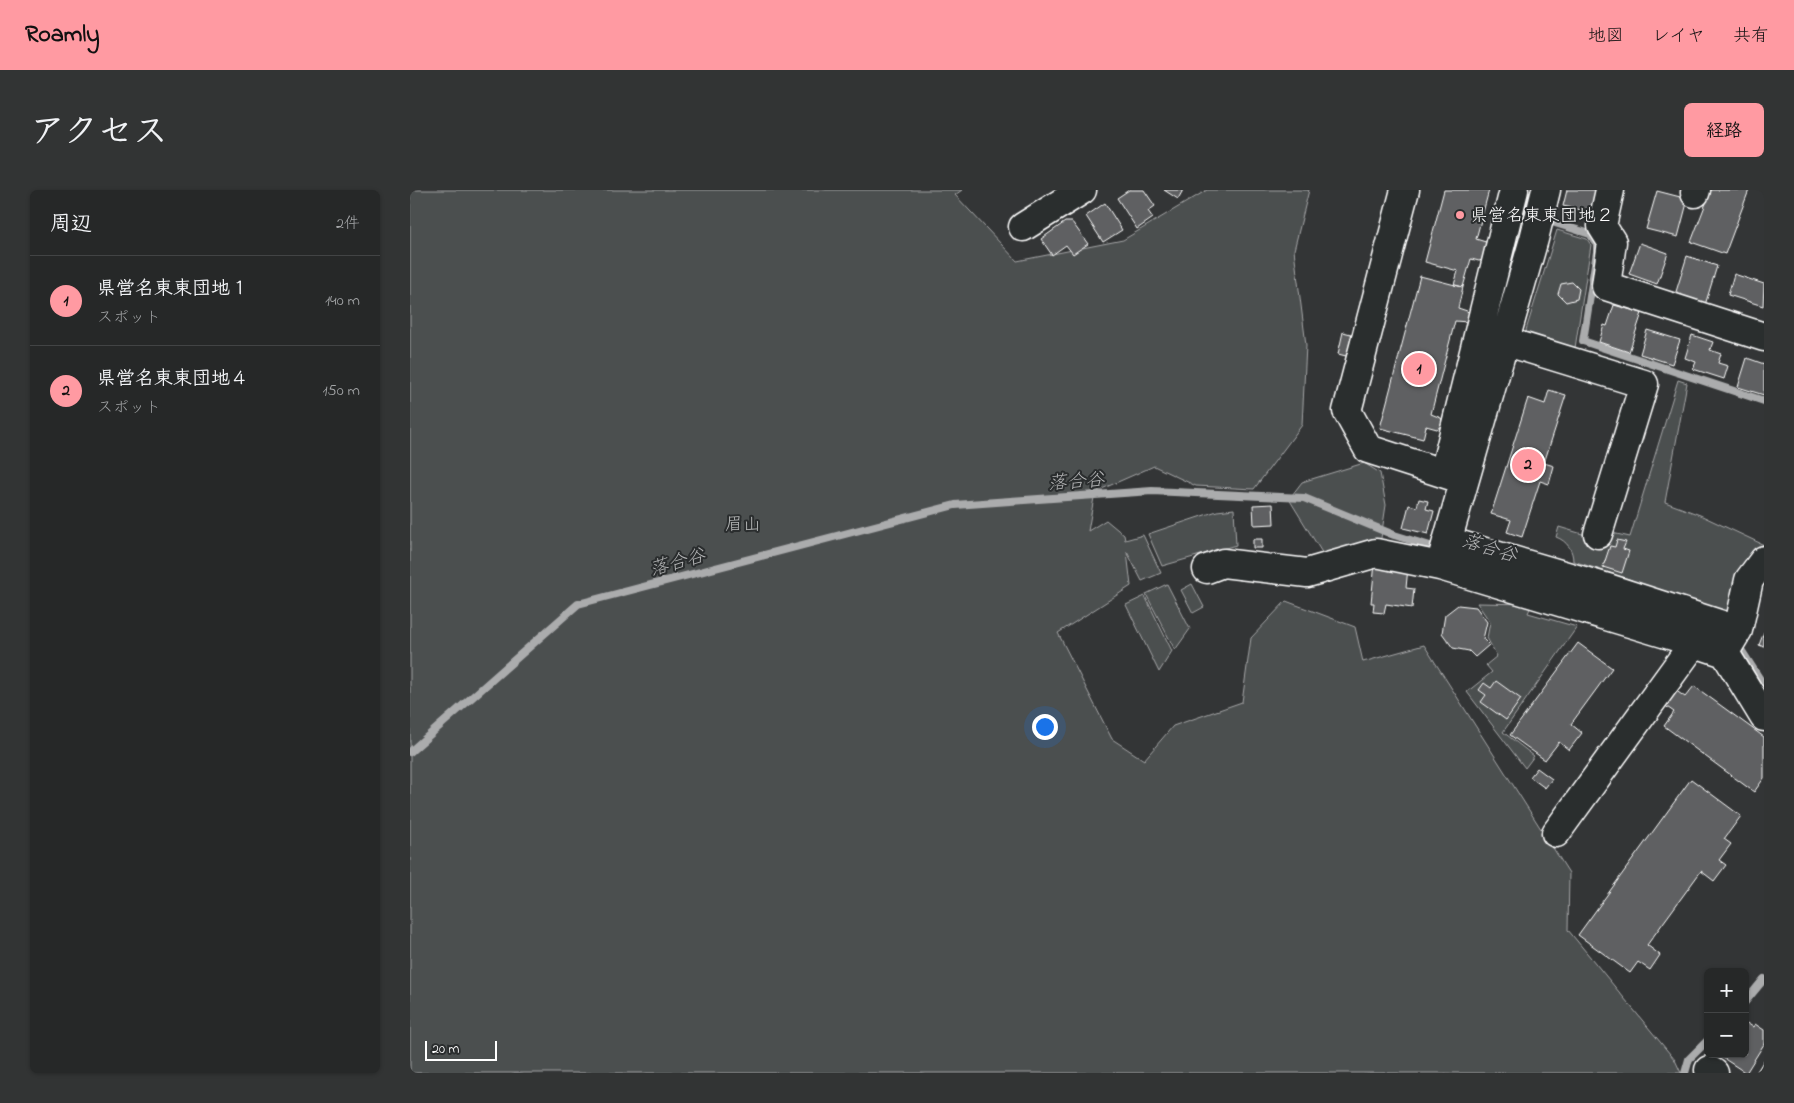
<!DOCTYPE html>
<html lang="ja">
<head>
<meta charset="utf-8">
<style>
  :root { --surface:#262828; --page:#323434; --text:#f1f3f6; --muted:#a4a6a8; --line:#424445; --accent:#ff9aa2 }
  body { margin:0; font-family:"Indie Flower","Klee One",sans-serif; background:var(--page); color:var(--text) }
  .controls { position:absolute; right:15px; bottom:15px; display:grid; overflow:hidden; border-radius:8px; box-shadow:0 1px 4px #0004 }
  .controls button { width:45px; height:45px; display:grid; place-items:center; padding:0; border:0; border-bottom:1px solid var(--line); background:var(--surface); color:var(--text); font:25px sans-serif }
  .scale { position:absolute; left:15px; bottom:12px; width:72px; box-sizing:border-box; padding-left:5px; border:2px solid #fff; border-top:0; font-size:14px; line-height:18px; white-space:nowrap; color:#fff; -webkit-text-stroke:4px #2a2d2e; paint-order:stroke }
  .you { position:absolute; left:634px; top:536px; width:18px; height:18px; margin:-12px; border:4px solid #fff; border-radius:50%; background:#1a73e8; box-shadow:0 0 0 8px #1a73e833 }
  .badge { display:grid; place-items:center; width:32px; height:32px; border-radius:50%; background:var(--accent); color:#111; font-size:16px; font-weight:700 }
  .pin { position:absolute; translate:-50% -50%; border:2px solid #fff; box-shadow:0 1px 5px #0006 }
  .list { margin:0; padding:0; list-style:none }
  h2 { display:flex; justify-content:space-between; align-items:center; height:65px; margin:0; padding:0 20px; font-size:21px }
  h2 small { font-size:16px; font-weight:400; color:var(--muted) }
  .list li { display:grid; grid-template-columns:32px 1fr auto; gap:15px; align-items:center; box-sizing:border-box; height:90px; padding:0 20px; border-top:1px solid var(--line) }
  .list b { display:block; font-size:19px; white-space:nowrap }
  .list p { margin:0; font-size:16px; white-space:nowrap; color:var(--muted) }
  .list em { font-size:16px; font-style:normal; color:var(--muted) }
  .map { position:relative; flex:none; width:1354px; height:883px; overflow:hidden; border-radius:8px }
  header { display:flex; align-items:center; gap:30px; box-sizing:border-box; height:70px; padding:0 25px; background:var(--accent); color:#111 }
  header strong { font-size:24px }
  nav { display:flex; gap:28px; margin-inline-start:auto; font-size:18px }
  .intro { display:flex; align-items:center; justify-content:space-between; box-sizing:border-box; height:120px; padding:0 30px }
  h1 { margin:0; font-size:35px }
  .button { padding:12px 22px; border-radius:8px; background:var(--accent); color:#111; font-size:18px; font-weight:700 }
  main { display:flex; gap:30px; padding:0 30px }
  aside { flex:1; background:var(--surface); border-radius:8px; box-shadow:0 1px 4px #0004 }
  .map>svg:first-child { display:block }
  .green { fill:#4c4f50; stroke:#a6a7a8 }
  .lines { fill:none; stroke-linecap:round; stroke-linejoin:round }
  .stream { stroke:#abacad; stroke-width:8 }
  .building { fill:#5f6162; stroke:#fff }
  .minor-casing { stroke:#fff; stroke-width:31 }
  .minor { stroke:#2a2d2e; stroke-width:28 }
  .poi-dot { fill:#ff9aa2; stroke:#2a2d2e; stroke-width:2 }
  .labels { text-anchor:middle; stroke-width:4; stroke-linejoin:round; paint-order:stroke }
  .poi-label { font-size:18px; fill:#fff; stroke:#2a2d2e; text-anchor:start }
  .park-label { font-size:18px; fill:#b7b9b9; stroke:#2a2d2e }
  .water-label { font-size:19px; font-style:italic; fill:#b2b3b4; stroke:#2a2d2e }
</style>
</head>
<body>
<header>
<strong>Roamly</strong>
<nav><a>地図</a><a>レイヤ</a><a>共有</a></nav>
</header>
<div class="intro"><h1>アクセス</h1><a class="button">経路</a></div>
<main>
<aside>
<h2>周辺<small>2件</small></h2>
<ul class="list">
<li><span class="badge">1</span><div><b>県営名東東団地１</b><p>スポット</p></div><em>140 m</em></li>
<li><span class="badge">2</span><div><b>県営名東東団地４</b><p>スポット</p></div><em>150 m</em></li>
</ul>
</aside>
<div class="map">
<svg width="1354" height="883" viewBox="0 0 1354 883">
  <rect width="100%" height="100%" fill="#333536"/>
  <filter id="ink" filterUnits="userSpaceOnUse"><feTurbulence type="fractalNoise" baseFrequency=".02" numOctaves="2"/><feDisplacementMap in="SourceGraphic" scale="10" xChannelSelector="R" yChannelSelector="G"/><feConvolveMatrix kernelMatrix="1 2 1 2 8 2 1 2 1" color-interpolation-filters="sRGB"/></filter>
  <g filter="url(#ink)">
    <path class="green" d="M 0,0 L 552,0 L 545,5 L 607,71 L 713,50 L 797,0 L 899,0 L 884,60 L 896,155 L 892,235 L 844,299 L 786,296 L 744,276 L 685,302 L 678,341 L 696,330 L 714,345 L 715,350 L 733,345 L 751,383 L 732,391 L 717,362 L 721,396 L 648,443 L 702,549 L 734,570 L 763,536 L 832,512 L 841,448 L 876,411 L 945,437 L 953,472 L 1014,455 L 1159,683 L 1158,740 L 1265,870 L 1271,883 L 0,883 Z
      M 1147,40 L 1177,49 L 1181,55 L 1165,158 L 1118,146 L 1116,140 Z
      M 1268,190 L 1277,193 L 1255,312 L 1290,325 L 1354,355 L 1354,360 L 1318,429 L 1219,398 L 1222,390 L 1163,371 C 1163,360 1157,351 1146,347 L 1149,337 L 1199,352 L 1202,343 L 1220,347 Z
      M 954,273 L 970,283 L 976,315 L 971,348 L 961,361 L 916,369 L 879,309 L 892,292 Z
      M 824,319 L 826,355 L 752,376 L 738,344 L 807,321 Z
      M 757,394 L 780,439 L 765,460 L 736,404 Z
      M 782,394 L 794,417 L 783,423 L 771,400 Z
      M 735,406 L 762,461 L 749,482 L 716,415 Z
      M 1067,413 L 1122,414 L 1118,423 L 1167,437 L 1093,542 L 1124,566 L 1115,578 L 1057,502 L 1082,482 L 1076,475 L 1087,466 L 1077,448 L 1080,432 Z"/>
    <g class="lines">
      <path class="stream" d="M 1142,32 L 1180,44 L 1188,55 L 1173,151 L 1354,211
        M 1326,452 L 1354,496
        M 0,562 L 168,414 L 545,315 L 742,301 L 894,308 L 984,345 L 1030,359
        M 1335,812 L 1354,789
        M 1275,883 L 1279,869 L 1298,850"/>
    </g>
    <path class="building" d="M 719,0 L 734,0 L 745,16 L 738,21 L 743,28 L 727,39 L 707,8 Z
      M 754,0 L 773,0 L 768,9 Z
      M 1034,0 L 1079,0 L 1066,49 L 1079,53 L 1075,69 L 1069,71 L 1061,69 L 1053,97 L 1044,95 L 1048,81 L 1015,72 Z
      M 1157,0 L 1191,0 L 1185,23 L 1153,16 Z
      M 1301,0 L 1339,0 L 1315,64 L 1281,52 Z
      M 1247,1 L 1278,9 L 1268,47 L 1236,39 Z
      M 695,13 L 712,40 L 693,52 L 676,26 Z
      M 655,32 L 662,32 L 678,54 L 663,64 L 656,55 L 642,65 L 631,49 Z
      M 1230,53 L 1258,63 L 1247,94 L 1219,84 Z
      M 1277,66 L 1307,76 L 1295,115 L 1265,105 Z
      M 1324,84 L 1354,94 L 1353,116 L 1318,105 Z
      M 1010,86 L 1053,97 L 1048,118 L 1057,121 L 1060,124 L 1058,132 L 1045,131 L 1021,224 L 1031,228 L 1033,232 L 1031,236 L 1027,239 L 1016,236 L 1013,249 L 970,238 Z
      M 1162,92 L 1169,99 L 1167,109 L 1156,112 L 1148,104 L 1151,94 Z
      M 1204,115 L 1232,123 L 1219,162 L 1189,152 L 1194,135 L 1197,136 Z
      M 1237,140 L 1270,150 L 1262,174 L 1230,164 Z
      M 933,142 L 945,145 L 940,167 L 928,164 Z
      M 1282,145 L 1303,152 L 1300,160 L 1311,164 L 1308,173 L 1318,176 L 1314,189 L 1283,179 L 1286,172 L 1275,168 Z
      M 1337,168 L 1354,174 L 1354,205 L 1328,197 Z
      M 1139,200 L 1156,205 L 1134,273 L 1144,276 L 1139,294 L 1130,291 L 1112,347 L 1097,342 L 1101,330 L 1081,324 L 1118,208 L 1135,214 Z
      M 1009,309 L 1018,311 L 1016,319 L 1024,321 L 1018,344 L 993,338 L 999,315 L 1007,317 Z
      M 863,314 L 864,334 L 844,335 L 843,315 Z
      M 843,349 L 852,349 L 852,358 L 843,358 Z
      M 1207,350 L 1216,352 L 1213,359 L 1219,361 L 1212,383 L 1193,377 L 1200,356 L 1205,357 Z
      M 965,373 L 998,377 L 996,398 L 1004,399 L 1002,418 L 976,414 L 974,423 L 963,422 L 964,413 L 961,413 Z
      M 1048,415 L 1066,417 L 1077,432 L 1073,449 L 1079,455 L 1065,467 L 1059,461 L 1043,458 L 1032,443 L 1035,425 Z
      M 1354,442 L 1354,457 L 1349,455 Z
      M 1168,453 L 1202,478 L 1161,534 L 1172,543 L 1159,560 L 1149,552 L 1135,570 L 1100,545 Z
      M 1086,491 L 1111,509 L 1096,530 L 1071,512 L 1076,505 L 1069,500 L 1074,493 L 1081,498 Z
      M 1284,496 L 1354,547 L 1354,588 L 1344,602 L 1254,536 L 1264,522 L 1254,515 L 1265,500 L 1275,507 Z
      M 1127,578 L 1142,589 L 1135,598 L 1120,587 Z
      M 1281,589 L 1331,626 L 1314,649 L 1321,654 L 1309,670 L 1316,675 L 1304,691 L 1291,681 L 1237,755 L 1250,765 L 1240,780 L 1228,772 L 1220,783 L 1168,745 Z
      M 1335,832 L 1343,837 L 1345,834 L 1354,840 L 1354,854 L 1336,883 L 1313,868 L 1315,864 L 1335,864 Z
      M 1354,870 L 1354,883 L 1346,883 Z"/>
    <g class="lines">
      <defs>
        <path id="minor" d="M 995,0 L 937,221 L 958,259 L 1054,290
          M 1200,0 L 1192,36 L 1202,52 L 1196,96 L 1354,147
          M 1285,3 L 1286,0
          M 613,37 L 672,0
          M 1094,151 L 1234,194 L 1188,344
          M 1034,283 L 1104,0
          M 1037,351 L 1201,399 L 1328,440
          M 1030,376 L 1124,49 L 1136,0
          M 797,379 L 813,373 L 897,383 L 966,363 L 1030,376 L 1273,449 L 1315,463 L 1354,527
          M 1319,455 L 1328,440 L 1339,390 L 1354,370
          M 1146,643 L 1284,453
          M 1299,880 L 1304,883"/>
      </defs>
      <use href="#minor" class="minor-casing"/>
      <use href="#minor" class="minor"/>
    </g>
  </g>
  <circle class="poi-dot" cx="1050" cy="25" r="5"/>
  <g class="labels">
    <g class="poi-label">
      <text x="1060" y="31">県営名東東団地２</text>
    </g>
    <g class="park-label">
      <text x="333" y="340">眉山</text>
    </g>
    <g class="water-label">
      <text transform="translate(666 290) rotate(-4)" y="7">落合谷</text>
      <text transform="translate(1080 357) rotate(17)" y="7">落合谷</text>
      <text transform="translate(267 371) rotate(-15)" y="7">落合谷</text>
    </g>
  </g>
</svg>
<div class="controls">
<button>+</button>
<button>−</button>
</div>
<div class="scale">20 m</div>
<div class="you"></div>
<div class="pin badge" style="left:1009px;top:179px">1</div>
<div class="pin badge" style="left:1118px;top:275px">2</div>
</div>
</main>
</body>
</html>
